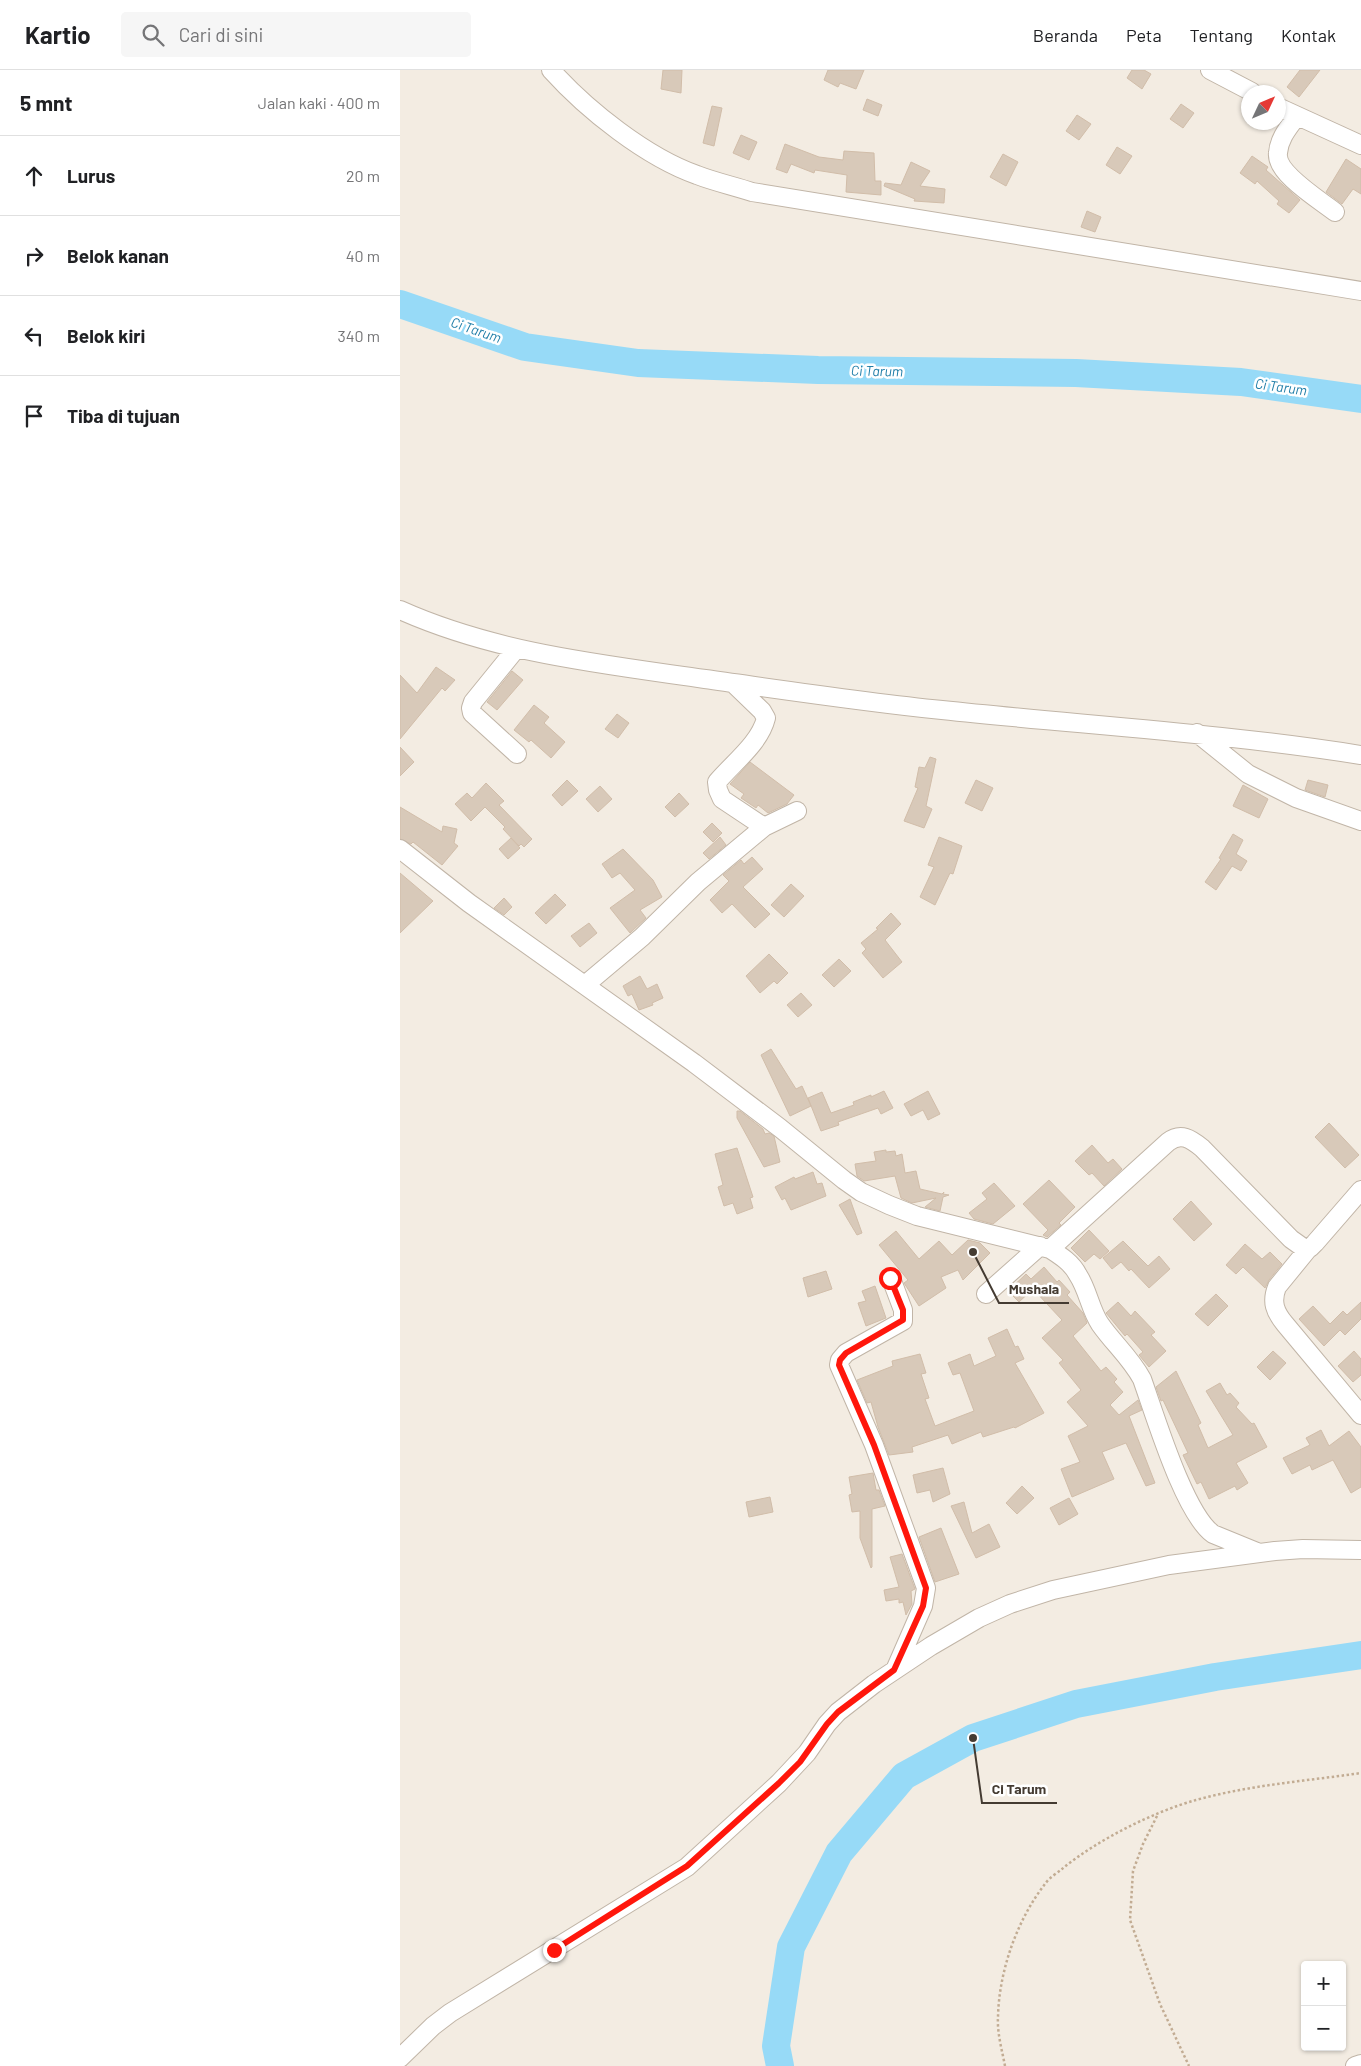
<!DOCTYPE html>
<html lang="id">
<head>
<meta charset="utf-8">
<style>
  :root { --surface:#fff; --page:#f6f6f6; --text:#202124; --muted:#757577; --line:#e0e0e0 }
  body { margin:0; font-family:Barlow,sans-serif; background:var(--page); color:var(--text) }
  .controls { position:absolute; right:15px; bottom:15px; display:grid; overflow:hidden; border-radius:5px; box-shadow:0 1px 4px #0004 }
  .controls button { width:45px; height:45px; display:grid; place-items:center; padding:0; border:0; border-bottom:1px solid var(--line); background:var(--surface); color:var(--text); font:25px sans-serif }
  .compass { position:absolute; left:841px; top:15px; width:45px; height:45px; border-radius:50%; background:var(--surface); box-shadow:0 1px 4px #0004; rotate:46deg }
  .stop { position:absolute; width:15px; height:15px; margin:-11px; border:4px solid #ff170c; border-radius:50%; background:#fff }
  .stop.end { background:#ff170c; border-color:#fff; box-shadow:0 1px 5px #0008 }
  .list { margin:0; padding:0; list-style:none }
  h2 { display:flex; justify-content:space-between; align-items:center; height:65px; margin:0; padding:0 20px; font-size:21px }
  h2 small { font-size:16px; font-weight:400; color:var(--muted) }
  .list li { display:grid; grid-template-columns:32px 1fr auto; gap:15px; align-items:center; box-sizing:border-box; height:80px; padding:0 20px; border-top:1px solid var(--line) }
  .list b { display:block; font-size:19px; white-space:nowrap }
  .list em { font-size:16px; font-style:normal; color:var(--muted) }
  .icon { flex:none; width:28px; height:28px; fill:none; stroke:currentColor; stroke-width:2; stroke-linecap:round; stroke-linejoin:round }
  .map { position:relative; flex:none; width:961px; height:1996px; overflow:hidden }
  header { display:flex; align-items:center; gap:30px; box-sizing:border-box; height:70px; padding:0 25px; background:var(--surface); border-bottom:1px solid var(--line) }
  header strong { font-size:24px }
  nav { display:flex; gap:28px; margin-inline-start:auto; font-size:18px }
  .search { width:350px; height:45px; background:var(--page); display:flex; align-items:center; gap:12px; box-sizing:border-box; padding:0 18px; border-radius:5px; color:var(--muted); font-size:19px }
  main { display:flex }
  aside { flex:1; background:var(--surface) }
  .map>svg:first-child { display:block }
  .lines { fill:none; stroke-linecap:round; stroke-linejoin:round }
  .river { stroke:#97daf7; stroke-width:28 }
  .building { fill:#d8c9b9; stroke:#d1bda9 }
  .minor-casing { stroke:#c1b5a7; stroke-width:20 }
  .path { stroke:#c2ac93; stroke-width:2.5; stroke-dasharray:2.5 2.5; stroke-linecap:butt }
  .minor { stroke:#fff; stroke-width:18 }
  .route { stroke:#ff170c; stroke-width:6 }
  .labels { text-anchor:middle; stroke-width:5; stroke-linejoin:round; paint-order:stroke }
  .water-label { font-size:14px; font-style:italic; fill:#207ea8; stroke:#fff }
  .leader { fill:none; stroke:#443b32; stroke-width:2 }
  .callout-dot { fill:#443b32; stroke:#fff; stroke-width:2 }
  .callout-label { font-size:14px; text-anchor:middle; font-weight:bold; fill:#443b32; stroke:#fff; stroke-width:5; stroke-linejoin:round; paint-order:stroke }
</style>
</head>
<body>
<header>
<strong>Kartio</strong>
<div class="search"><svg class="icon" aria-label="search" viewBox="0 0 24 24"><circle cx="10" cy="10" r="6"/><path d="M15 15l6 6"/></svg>Cari di sini</div>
<nav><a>Beranda</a><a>Peta</a><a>Tentang</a><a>Kontak</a></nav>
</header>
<main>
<aside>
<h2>5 mnt<small>Jalan kaki · 400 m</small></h2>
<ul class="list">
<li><svg class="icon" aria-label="ahead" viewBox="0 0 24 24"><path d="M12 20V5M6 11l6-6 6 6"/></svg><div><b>Lurus</b></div><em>20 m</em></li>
<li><svg class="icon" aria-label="right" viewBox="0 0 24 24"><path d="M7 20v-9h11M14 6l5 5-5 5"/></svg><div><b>Belok kanan</b></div><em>40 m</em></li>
<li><svg class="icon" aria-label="left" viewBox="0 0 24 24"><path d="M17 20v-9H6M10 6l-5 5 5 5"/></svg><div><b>Belok kiri</b></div><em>340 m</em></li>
<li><svg class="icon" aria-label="arrive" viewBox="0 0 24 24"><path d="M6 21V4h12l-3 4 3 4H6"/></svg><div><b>Tiba di tujuan</b></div></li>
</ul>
</aside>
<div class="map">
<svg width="961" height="1996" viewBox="0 0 961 1996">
  <rect width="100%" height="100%" fill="#f3ece2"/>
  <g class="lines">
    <path class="river" d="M 0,234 L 125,277 L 238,293 L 418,300 L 676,303 L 841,312 L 961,329
      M 380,1996 L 376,1976 L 391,1877 L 439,1783 L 504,1706 L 573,1668 L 676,1634 L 815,1607 L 961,1585"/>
  </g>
  <path class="building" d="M 263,0 L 282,0 L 281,23 L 261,19 Z
    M 428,0 L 464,0 L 456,19 L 440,13 L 438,17 L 424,10 Z
    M 732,0 L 744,0 L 751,4 L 742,19 L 727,8 Z
    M 900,0 L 920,0 L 899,27 L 887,17 Z
    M 467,29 L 482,35 L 478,46 L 463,40 Z
    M 781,34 L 794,43 L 783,58 L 770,49 Z
    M 312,36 L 322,38 L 314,76 L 303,73 Z
    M 677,45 L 691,54 L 679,70 L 666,61 Z
    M 341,65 L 357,72 L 349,90 L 333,83 Z
    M 385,74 L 419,87 L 443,90 L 444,81 L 474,83 L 475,111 L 481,111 L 481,125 L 446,122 L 447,105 L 415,100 L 414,103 L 391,94 L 387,103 L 376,99 Z
    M 717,77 L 732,86 L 720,104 L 706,95 Z
    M 603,84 L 618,92 L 606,116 L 590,107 Z
    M 852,86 L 868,97 L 866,100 L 900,130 L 889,143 L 877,134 L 879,131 L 857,111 L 855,114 L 840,103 Z
    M 946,89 L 961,99 L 961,124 L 953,119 L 942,134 L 926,122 Z
    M 511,92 L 530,101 L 520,116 L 545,119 L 544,133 L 514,131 L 515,129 L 484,116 L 485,113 L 501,115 Z
    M 687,141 L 701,147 L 695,162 L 681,157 Z
    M 36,597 L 55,610 L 45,621 L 42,618 L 0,669 L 0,605 L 17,623 Z
    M 112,601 L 123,610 L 97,640 L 87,632 Z
    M 134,635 L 149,647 L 144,653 L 165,672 L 151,688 L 131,670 L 129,672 L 114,660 Z
    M 217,644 L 229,653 L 218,668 L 205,659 Z
    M 0,677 L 14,692 L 0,706 Z
    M 530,687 L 536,689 L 526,736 L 532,739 L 524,758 L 504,751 L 518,718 L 515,717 L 519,697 L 525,698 Z
    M 350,692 L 394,725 L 387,734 L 368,743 L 358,735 L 356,738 L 341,728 L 344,724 L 330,714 Z
    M 167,710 L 178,721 L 162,736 L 152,725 Z
    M 576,710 L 593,718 L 582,741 L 565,733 Z
    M 908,710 L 928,715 L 925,727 L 905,720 Z
    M 86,713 L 104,731 L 99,735 L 132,769 L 124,777 L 121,774 L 119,776 L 103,759 L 105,757 L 85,737 L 71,751 L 55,734 L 67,723 L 72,728 Z
    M 843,715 L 868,729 L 859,748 L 833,736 Z
    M 200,716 L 212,729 L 198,742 L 186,729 Z
    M 279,723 L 289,734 L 275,747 L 265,737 Z
    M 0,737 L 42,762 L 43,756 L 57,759 L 54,773 L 58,776 L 42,795 L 13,772 L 11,774 L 0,769 Z
    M 312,753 L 322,763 L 313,772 L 303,762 Z
    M 833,764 L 843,770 L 836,784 L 847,791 L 841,801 L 832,796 L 816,820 L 805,812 L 821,789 L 819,788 Z
    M 320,767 L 326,775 L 309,789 L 303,783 Z
    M 539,767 L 562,776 L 553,804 L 550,803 L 535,835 L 520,827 L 534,797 L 528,795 Z
    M 111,768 L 120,778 L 108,789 L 99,779 Z
    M 223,779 L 253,810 L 262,827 L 240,840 L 246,848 L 230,863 L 210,838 L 235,820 L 220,803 L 212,808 L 202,794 Z
    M 352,787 L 363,799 L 343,817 L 370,844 L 355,858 L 332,834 L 322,843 L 310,830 L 329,811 L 323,805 L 341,790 L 344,794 Z
    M 0,803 L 33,831 L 0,863 Z
    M 391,814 L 404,826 L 384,847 L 371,835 Z
    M 155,824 L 166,835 L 146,854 L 135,843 Z
    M 104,828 L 112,837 L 104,845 L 94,838 Z
    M 491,843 L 501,854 L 485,870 L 502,892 L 483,908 L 462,883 L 466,879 L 461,873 L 478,859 L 476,858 Z
    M 189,853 L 197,863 L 180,877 L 171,866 Z
    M 369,884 L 388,903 L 377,914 L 374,911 L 360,923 L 346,906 Z
    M 439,889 L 451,901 L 434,917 L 422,905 Z
    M 240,906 L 247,919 L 257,914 L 263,928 L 252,933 L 253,935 L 239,940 L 232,924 L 228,926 L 223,916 Z
    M 401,923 L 412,935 L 398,947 L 387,935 Z
    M 371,979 L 396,1019 L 402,1016 L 411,1036 L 390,1046 L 361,985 Z
    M 484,1021 L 493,1038 L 481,1044 L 478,1038 L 438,1052 L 439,1055 L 421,1061 L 408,1028 L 422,1022 L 431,1043 L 454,1035 L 453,1032 L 471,1025 L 471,1027 Z
    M 528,1021 L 540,1044 L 528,1050 L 523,1040 L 511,1046 L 504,1034 Z
    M 337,1041 L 340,1041 L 363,1059 L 365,1064 L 369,1063 L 374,1066 L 380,1092 L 364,1097 L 337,1048 Z
    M 929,1053 L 959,1085 L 945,1098 L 915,1067 Z
    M 692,1075 L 708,1093 L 713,1089 L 722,1099 L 704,1116 L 692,1103 L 689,1105 L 675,1091 Z
    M 337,1078 L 353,1127 L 350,1128 L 353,1138 L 337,1144 L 333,1133 L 324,1136 L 318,1117 L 323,1115 L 315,1084 Z
    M 486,1080 L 486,1082 L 495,1081 L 496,1086 L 502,1084 L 505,1103 L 516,1101 L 520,1119 L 542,1124 L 544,1122 L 543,1124 L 549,1125 L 543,1127 L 540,1141 L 525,1137 L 536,1128 L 512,1133 L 501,1128 L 495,1106 L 464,1111 L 457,1106 L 455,1094 L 476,1091 L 474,1082 Z
    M 413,1102 L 417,1114 L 422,1113 L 426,1126 L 391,1140 L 385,1128 L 382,1130 L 375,1117 L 394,1107 L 395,1109 Z
    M 649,1110 L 675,1137 L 659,1153 L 661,1155 L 647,1167 L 643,1165 L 648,1160 L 623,1134 Z
    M 594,1113 L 615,1136 L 593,1154 L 574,1149 L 569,1143 L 587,1129 L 582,1123 Z
    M 450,1129 L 462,1163 L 457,1165 L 439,1135 Z
    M 791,1131 L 812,1154 L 794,1171 L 773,1149 Z
    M 689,1160 L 709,1181 L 700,1189 L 694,1184 L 685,1192 L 671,1178 Z
    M 496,1161 L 519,1189 L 539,1171 L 552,1185 L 568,1170 L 580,1173 L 590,1183 L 563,1210 L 558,1200 L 541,1207 L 546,1218 L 519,1236 L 504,1213 L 508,1210 L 479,1175 Z
    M 723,1171 L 748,1196 L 759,1186 L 770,1199 L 749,1218 L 731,1199 L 729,1201 L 721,1192 L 712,1199 L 703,1188 Z
    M 845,1174 L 862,1189 L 870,1182 L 882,1194 L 869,1210 L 865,1218 L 843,1197 L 836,1204 L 826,1195 Z
    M 644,1197 L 657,1212 L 659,1210 L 670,1222 L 667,1225 L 683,1243 L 687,1253 L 673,1266 L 701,1301 L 706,1297 L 717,1309 L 714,1312 L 723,1322 L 710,1335 L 719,1345 L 738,1330 L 742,1340 L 729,1346 L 755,1413 L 746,1416 L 726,1373 L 702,1382 L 714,1409 L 672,1427 L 661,1399 L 680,1392 L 668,1366 L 688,1356 L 667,1332 L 681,1320 L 659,1293 L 663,1290 L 642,1268 L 662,1250 L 633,1219 L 619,1232 L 608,1221 L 626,1204 L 631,1209 Z
    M 426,1201 L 432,1219 L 408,1227 L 403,1208 Z
    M 475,1216 L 486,1248 L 466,1256 L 458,1233 L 466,1231 L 462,1221 Z
    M 816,1224 L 828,1236 L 808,1256 L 795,1244 Z
    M 718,1232 L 731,1246 L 735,1241 L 755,1262 L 751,1265 L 766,1281 L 749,1297 L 739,1285 L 743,1282 L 727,1264 L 725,1266 L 706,1243 Z
    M 961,1232 L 961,1249 L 945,1265 L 940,1260 L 924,1276 L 899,1249 L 913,1236 L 930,1254 L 943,1241 L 947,1245 Z
    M 607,1259 L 615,1277 L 618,1276 L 624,1289 L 615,1293 L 644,1343 L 615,1358 L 614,1357 L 583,1367 L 581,1362 L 552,1374 L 548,1365 L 512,1377 L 513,1382 L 489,1385 L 478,1357 L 471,1332 L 467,1333 L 457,1310 L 493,1296 L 492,1291 L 520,1284 L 526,1303 L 521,1304 L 529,1328 L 525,1329 L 535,1356 L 574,1341 L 560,1303 L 553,1305 L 548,1293 L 570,1284 L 574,1296 L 596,1286 L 588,1268 Z
    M 873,1281 L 886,1293 L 870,1310 L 857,1297 Z
    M 954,1281 L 961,1289 L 961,1305 L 953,1312 L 938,1296 Z
    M 776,1301 L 801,1353 L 798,1355 L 808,1378 L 833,1365 L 806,1321 L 820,1313 L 827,1325 L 830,1323 L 839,1333 L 836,1337 L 852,1354 L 854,1353 L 867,1377 L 836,1393 L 848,1413 L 837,1420 L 835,1416 L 809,1429 L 801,1412 L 797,1414 L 783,1385 L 788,1383 L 763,1330 L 761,1331 L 756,1317 Z
    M 921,1360 L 929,1376 L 949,1361 L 961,1377 L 961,1417 L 951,1423 L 933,1390 L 912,1400 L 910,1395 L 892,1404 L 883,1388 L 910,1375 L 906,1368 Z
    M 543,1398 L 550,1424 L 533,1432 L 530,1420 L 517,1423 L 513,1405 Z
    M 473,1403 L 476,1420 L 479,1420 L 485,1436 L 472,1439 L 472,1497 L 471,1498 L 460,1468 L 460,1441 L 452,1442 L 449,1425 L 452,1424 L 449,1407 Z
    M 622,1416 L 634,1428 L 617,1444 L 606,1433 Z
    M 370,1427 L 373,1442 L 349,1447 L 346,1432 Z
    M 669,1428 L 678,1444 L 659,1455 L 650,1438 Z
    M 564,1432 L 572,1463 L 589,1454 L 600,1477 L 576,1488 L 551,1436 Z
    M 541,1458 L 559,1504 L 535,1512 L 519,1467 Z
    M 502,1484 L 515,1519 L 511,1521 L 512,1534 L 506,1545 L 503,1532 L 499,1533 L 499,1529 L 486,1531 L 484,1520 L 499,1517 L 490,1487 Z"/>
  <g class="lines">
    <defs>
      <path id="minor" d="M 151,0 C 187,40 246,87 297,105 C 315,112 334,116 352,122 L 961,221
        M 810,0 L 852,22
        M 878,37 L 961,75
        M 897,46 C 889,57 879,68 878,83 C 875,103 920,130 935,142
        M 0,540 C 96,583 201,594 305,609 C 384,620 463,632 542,640 C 682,655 822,663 961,685
        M 116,579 L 73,632 L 71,638 L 72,643 L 117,684
        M 333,613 L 362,641 L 366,648 C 360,673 333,693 317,712 L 318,720 L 322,729 L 364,757
        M 797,663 L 848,704 L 896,728 L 961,751
        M 0,779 L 69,833 L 294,993 L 380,1058 L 444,1110 L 461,1122 L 489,1135 L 517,1146 L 650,1179 L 768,1072 C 781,1062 791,1069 802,1078 L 891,1169 L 905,1179 L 910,1178 L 915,1173 L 961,1120
        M 185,915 L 242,867 L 298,812 L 364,757 L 397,741
        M 650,1179 C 661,1186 672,1193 678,1205 C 688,1220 690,1239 700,1254 C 714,1274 730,1287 742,1309 C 755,1345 784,1443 813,1464 L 857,1482
        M 908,1179 L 877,1217 C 871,1232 875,1242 885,1254 L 961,1345
        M 491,1208 L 503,1240 L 503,1251 L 446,1283 L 440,1290 L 439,1295 L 474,1375 L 526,1518 L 523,1536 L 495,1600
        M 586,1224 L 640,1176
        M 0,1988 L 33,1956 L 50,1943 L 287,1797 L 379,1713 L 407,1683 L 427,1654 L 438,1642 L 474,1614 L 531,1576 L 579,1548 L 610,1534 L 653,1520 L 769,1495 L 875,1481 L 903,1479 L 961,1480
        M 955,1996 L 961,1994"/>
    </defs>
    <use href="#minor" class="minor-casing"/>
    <path class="path" d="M 757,1746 L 743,1774 L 733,1801 L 730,1850 L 760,1934 L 789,1996
      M 605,1996 C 602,1980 597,1963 598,1947 C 599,1901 617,1850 645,1814 C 649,1808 657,1803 662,1799 C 697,1770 753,1742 796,1730 C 850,1715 906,1711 961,1703"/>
    <use href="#minor" class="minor"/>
  </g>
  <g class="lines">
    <path class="route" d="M 154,1880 L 287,1796 L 379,1713 L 400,1692 L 427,1654 L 438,1642 L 494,1600 L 523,1536 L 526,1518 L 474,1375 L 439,1295 L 440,1290 L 446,1283 L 503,1250 L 503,1240 L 490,1208"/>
  </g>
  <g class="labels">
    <g class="water-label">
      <text transform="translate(76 260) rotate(19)" y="5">Ci Tarum</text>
      <text transform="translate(477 301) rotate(1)" y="5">Ci Tarum</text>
      <text transform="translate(881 317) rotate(8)" y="5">Ci Tarum</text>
    </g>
  </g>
  <path class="leader" d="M573 1182L599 1233H669M573 1668L582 1733H657"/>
  <g class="callout-dot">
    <circle cx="573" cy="1182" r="5"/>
    <circle cx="573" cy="1668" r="5"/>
  </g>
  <g class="callout-label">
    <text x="634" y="1224">Mushala</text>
    <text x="619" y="1724">Ci Tarum</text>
  </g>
</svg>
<div class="controls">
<button>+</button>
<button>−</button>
</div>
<svg class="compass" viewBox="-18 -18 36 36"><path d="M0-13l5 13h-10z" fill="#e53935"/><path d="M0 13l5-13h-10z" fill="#757577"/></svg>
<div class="stop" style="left:490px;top:1208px"></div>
<div class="stop end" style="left:154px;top:1880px"></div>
</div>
</main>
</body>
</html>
